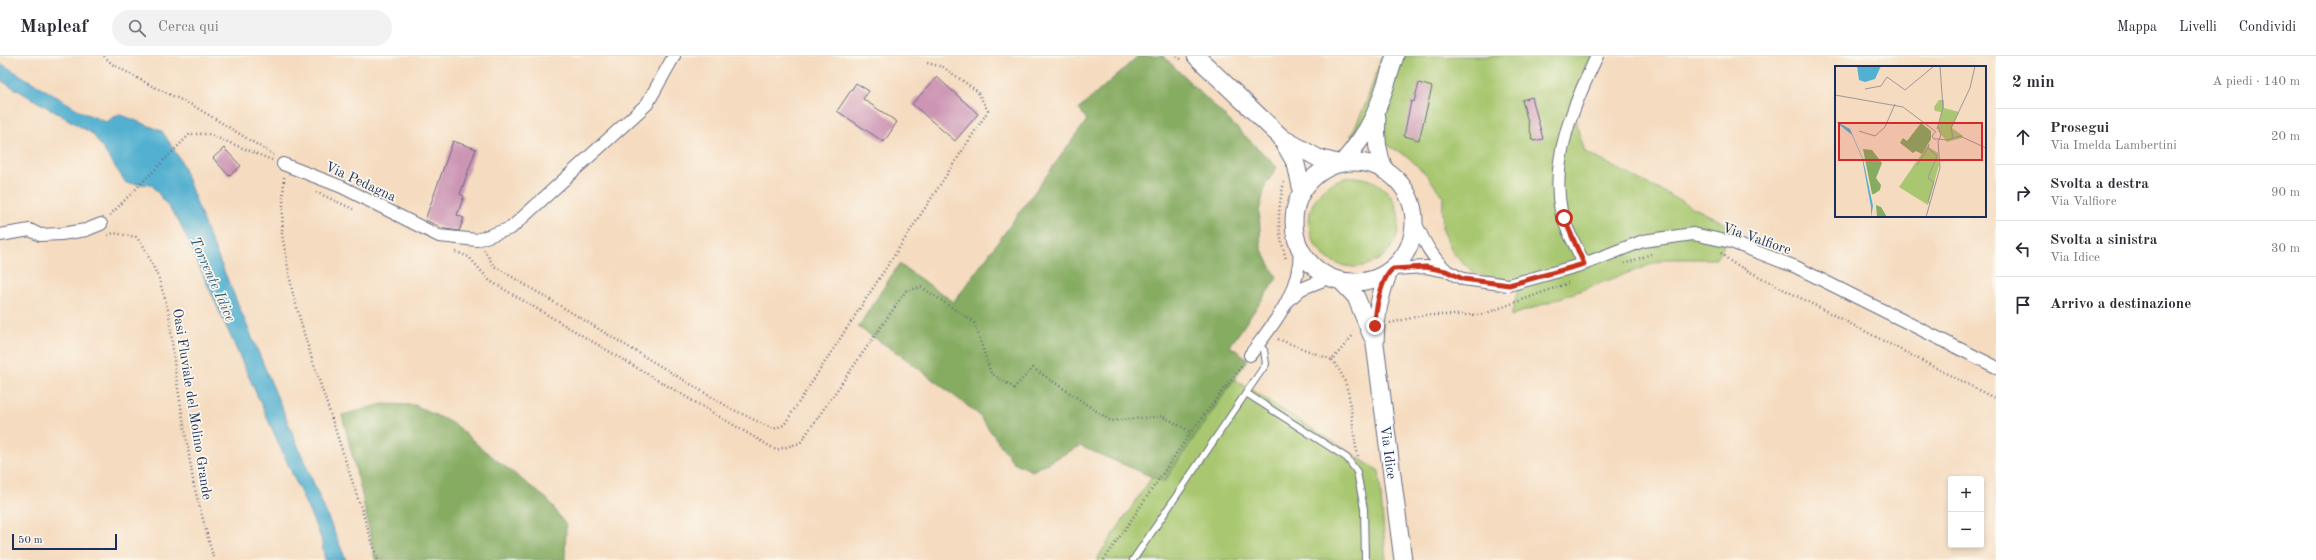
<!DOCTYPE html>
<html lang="it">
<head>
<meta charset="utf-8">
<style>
  :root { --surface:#fff; --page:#f2f2f3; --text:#2b2b33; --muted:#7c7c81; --line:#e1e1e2 }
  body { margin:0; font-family:"Old Standard TT",serif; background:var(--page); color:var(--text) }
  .controls { position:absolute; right:12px; bottom:12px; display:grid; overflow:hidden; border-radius:4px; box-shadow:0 2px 6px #0003 }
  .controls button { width:36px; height:36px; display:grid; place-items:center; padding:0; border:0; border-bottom:1px solid var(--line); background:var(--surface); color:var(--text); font:20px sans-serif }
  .scale { position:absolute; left:12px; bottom:10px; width:105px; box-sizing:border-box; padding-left:4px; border:2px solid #1b2f5e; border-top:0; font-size:11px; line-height:14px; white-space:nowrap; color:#1b2f5e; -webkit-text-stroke:3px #fbf7ec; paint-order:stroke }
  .stop { position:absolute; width:12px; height:12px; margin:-9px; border:3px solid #c8321e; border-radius:50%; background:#fff }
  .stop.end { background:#c8321e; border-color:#fff; box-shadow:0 1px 4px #0008 }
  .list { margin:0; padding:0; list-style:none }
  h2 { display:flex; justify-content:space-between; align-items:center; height:52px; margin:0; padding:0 16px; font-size:17px }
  h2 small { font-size:13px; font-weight:400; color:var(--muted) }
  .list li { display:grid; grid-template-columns:26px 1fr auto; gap:12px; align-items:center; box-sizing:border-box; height:56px; padding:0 16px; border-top:1px solid var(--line) }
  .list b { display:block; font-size:15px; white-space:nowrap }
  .list p { margin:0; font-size:13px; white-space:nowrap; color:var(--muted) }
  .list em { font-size:13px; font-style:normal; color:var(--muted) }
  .icon { flex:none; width:22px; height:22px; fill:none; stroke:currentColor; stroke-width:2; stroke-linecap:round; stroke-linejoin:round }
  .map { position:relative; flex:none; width:1996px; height:504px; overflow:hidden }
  header { display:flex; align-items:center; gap:24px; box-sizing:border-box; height:56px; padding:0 20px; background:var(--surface); border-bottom:1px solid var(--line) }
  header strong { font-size:19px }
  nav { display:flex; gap:22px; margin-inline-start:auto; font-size:14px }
  .search { width:280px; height:36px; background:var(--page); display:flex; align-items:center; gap:10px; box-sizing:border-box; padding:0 14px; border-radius:22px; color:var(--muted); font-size:15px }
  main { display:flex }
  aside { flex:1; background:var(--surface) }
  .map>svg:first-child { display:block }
  .green { fill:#a8c770; stroke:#627b67 }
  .forest { fill:#86ac62; stroke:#506e60 }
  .water { fill:#52b0d0; stroke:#367097 }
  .building { fill:#cc95b4 }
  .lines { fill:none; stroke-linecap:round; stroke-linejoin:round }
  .lane-casing { stroke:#676b80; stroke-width:8 }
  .street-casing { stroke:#676b80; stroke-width:14 }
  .secondary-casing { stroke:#676b80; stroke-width:19 }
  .path { stroke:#676b80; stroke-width:2.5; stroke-dasharray:1 3; stroke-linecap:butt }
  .lane { stroke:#fff; stroke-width:6 }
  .street { stroke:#fff; stroke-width:12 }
  .secondary { stroke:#fff; stroke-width:17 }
  .route { stroke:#c8321e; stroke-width:5 }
  .labels { text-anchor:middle; stroke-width:3.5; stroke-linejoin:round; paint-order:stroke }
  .street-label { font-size:14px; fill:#1b2f5e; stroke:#fbf7ec }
  .water-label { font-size:15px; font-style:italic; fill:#2e5c86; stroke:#fbf7ec }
  .inset-road { fill:none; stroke:#9e9698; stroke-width:1 }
  .view { fill:#d62828; fill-opacity:0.15; stroke:#d62828; stroke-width:2 }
  .inset-edge { fill:none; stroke:#1b2f5e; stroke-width:2 }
</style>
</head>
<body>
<header>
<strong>Mapleaf</strong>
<div class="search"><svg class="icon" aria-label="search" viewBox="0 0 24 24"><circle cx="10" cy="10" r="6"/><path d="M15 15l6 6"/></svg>Cerca qui</div>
<nav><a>Mappa</a><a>Livelli</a><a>Condividi</a></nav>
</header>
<main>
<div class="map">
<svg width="1996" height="504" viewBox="0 0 1996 504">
  <rect width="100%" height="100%" fill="#fbf7ec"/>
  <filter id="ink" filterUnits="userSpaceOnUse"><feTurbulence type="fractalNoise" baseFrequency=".025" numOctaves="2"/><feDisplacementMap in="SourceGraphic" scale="8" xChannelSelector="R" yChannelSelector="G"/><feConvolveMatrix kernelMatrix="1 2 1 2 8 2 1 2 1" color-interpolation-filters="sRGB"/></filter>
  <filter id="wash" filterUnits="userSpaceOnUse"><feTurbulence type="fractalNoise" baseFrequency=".012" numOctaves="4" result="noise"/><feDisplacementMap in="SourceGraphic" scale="16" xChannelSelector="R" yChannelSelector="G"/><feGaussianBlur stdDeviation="0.9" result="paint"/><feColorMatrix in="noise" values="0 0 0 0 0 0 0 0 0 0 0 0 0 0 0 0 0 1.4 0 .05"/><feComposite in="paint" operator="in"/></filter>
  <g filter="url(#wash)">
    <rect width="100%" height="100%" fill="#f5dbbf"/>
    <path class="green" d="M 1382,0 L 1601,0 L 1574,61 L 1585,96 L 1734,172 L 1716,203 L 1666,203 L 1511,260 L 1518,233 L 1472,215 L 1453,197 L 1442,172 L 1443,141 L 1427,119 L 1408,101 L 1384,87 L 1351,80 L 1366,47 Z
      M1309 166a45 45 0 1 1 90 0a45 45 0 1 1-90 0Z
      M 1223,316 L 1379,415 L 1386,504 L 1096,504 Z"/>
    <path class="forest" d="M 1138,0 L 1163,0 L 1277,111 L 1266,128 L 1259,155 L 1261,192 L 1277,222 L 1230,290 L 1248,303 L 1164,426 L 1080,390 L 1032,415 L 1013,406 L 978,358 L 902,300 L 858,271 L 899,208 L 954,246 L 1087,64 L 1079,53 Z
      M 383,348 L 415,349 L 456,369 L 481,392 L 547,443 L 566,469 L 565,504 L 375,504 L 361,434 L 342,359 Z"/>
    <path class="water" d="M 0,7 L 84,57 L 106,66 L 119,58 L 162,75 L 181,105 L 205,170 L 346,504 L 325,504 L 321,482 L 179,165 L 152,129 L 126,127 L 93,78 L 0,24 Z"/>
    <g id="blocks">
      <path class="building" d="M 937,21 L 978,58 L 955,85 L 912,48 Z
        M 856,27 L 869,35 L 863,43 L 897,66 L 884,86 L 837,55 Z
        M 1419,27 L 1432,31 L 1419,84 L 1404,80 L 1411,45 L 1414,46 Z
        M 1532,41 L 1543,83 L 1533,85 L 1522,44 Z
        M 453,85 L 476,93 L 460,138 L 464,140 L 457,159 L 464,162 L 459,175 L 445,173 L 425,164 Z
        M 224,92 L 241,110 L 229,120 L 213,102 Z"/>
    </g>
  </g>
  <g filter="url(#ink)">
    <use href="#blocks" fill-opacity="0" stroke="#676b80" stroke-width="1"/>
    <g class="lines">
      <defs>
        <path id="lane" d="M 1258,288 L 1264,294 L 1266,308 L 1246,337 L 1347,402 L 1357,416 L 1364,453 L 1365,504
          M 1133,504 L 1246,337"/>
        <path id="street" d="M 283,108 L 342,131 L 439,180 L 477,184 L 511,172 L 647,48 L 674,0
          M 1415,166 C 1424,185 1431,201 1447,215
          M 0,179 L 30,174 L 40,179 L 61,178 L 86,174 L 101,168
          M 1584,208 C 1577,191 1565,173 1561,155 C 1550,102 1575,46 1597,0
          M 1393,213 L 1426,211 L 1447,215 L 1463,223 L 1509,229 L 1584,208 L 1643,185 L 1693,178 L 1731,186 L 1796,211 L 1996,311
          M 1291,242 L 1301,233 L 1331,221
          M 1250,299 C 1275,266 1300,237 1300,193"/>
        <g id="secondary">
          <path d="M 1196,0 L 1282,82 L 1318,102 L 1337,107"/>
          <path d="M 1377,61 C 1375,81 1377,97 1385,115"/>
          <path d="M 1282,83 L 1296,108 L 1302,135"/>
          <circle cx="1354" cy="166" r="60"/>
          <path d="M 1343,106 C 1376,68 1380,46 1395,0"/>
          <path id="s1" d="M 1389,215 C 1379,240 1375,261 1375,288 L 1403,504"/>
          <path d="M 1342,226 L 1356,241 L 1372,280"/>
        </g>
      </defs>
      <use href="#lane" class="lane-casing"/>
      <use href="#street" class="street-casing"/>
      <use href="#secondary" class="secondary-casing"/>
      <path class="path" d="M 104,0 L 112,8 L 152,30 L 194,50 L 274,99
        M 1177,0 L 1182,4
        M 284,121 L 282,178 L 292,234 L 305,281 L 378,504
        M 1284,126 C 1277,158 1277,171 1286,203
        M 316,136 L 353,153
        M 110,159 L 190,78 L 208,78 L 272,104
        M 108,179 L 114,177 L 136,181 L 143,189 L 159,223 L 169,257 L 175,314 L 194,430 L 214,504
        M 484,194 L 494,210 L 730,352 L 773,373 L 784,369 L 988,55 L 977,35 L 943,11 L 927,7
        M 456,196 L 469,201 L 490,225 L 776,394 L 800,387 L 906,235 L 921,231 L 974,266 L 991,317 L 1014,332 L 1033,312 L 1111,365 L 1162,360 L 1191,376
        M 1721,197 L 1731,206 L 1996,343
        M 1624,208 L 1651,198
        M 1390,267 L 1424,259 L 1481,259 L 1568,227
        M 1278,283 L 1332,304 L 1354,278
        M 1332,304 C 1356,332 1349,366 1358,400
        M 1104,504 L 1191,376 L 1243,308"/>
      <use href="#lane" class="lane"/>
      <use href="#street" class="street"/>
      <use href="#secondary" class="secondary"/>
    </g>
  </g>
  <g class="lines" filter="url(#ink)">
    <path class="route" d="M 1375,270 C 1375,256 1381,221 1393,213 L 1426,211 L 1446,215 L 1463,223 L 1509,229 L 1584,208 L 1564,162"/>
  </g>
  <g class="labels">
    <g class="street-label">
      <text transform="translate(361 125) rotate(25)" y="5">Via Pedagna</text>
      <text transform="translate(1757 182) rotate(19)" y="5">Via Valfiore</text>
      <text transform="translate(193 348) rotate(81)" y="5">Oasi Fluviale del Molino Grande</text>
      <text dy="5" stroke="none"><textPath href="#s1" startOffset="184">Via Idice</textPath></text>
    </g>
    <g class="water-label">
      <text transform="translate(213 223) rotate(66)" y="5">Torrente Idice</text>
    </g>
  </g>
  <g transform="translate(1835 10)">
    <rect width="151" height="151" fill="#f5dbbf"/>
    <path d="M 104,34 L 109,34 L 109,42 L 124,46 L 117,62 L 128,70 L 127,72 L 112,76 L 103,64 L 106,46 L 100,45 L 99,41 ZM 92,80 L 103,87 L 104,99 L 93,139 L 64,121 Z" fill="#a8c770"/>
    <path d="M 86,57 L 96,65 L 96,73 L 87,88 L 81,85 L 78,87 L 65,77 L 68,72 L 72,75 ZM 28,83 L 37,84 L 47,97 L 41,112 L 46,119 L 45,124 L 39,128 L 37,128 ZM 41,139 L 46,141 L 52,151 L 42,151 Z" fill="#86ac62"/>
    <path d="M 22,0 L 46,0 L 40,13 L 30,16 L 24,14 ZM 0,55 L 15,63 L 28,93 L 38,140 L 36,151 L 36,141 L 27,92 L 17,69 Z" fill="#52b0d0"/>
    <path class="inset-road" d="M 30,23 L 46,20 L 52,11 L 70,24 L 99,0M 0,29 L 68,41 L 100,65M 102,63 L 108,42 L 105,0M 24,65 L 40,70 L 50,61 L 60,38M 101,65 L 97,70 L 99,73 L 104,73M 118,72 L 116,62 L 135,22 L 140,0M 104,73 L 112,74 L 125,70 L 151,82M 94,78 L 93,82 L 102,90 L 93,112 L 99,116 L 93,135 L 95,137M 82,99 L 93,82M 0,116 L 0,129M 91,151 L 105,102 L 103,76 L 106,69 L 103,61"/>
    <path class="view" d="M 4,57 L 147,57 L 147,94 L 4,94 Z"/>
    <rect width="151" height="151" class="inset-edge"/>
  </g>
</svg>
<div class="controls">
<button>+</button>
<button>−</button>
</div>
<div class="scale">50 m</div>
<div class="stop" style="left:1564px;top:162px"></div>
<div class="stop end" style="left:1375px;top:270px"></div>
</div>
<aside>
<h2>2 min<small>A piedi · 140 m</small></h2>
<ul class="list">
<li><svg class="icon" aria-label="ahead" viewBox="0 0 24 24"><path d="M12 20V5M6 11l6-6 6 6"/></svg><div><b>Prosegui</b><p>Via Imelda Lambertini</p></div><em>20 m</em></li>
<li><svg class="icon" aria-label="right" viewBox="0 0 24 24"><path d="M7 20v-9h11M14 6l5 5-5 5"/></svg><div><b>Svolta a destra</b><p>Via Valfiore</p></div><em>90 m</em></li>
<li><svg class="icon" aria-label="left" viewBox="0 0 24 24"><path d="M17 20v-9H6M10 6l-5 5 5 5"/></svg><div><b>Svolta a sinistra</b><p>Via Idice</p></div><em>30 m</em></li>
<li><svg class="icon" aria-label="arrive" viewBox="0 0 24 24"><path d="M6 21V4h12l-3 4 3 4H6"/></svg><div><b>Arrivo a destinazione</b></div></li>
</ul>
</aside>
</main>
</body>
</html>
